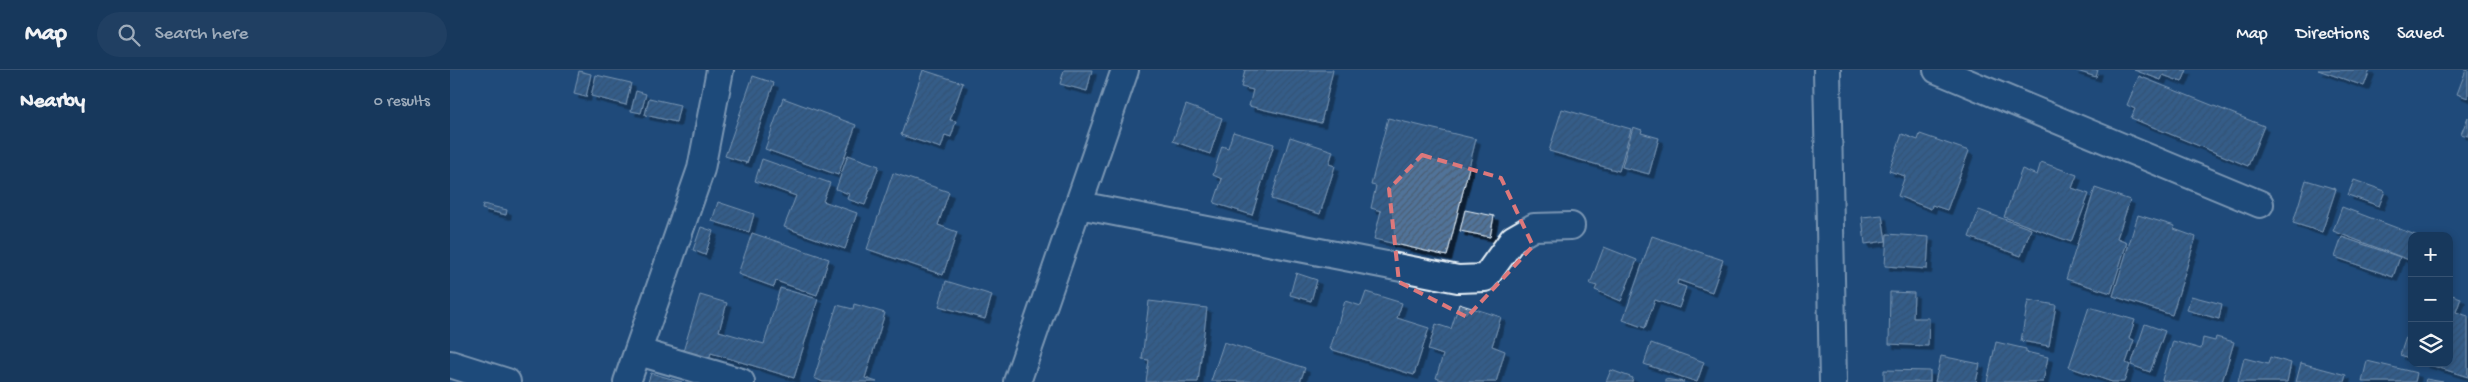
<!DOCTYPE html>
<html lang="en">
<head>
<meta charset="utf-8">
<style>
  :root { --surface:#17385c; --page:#203f62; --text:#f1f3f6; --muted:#9eacbb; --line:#365272 }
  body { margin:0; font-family:"Gochi Hand",sans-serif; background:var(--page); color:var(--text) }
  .controls { position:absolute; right:15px; bottom:15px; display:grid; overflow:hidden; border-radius:10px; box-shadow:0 2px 8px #0003 }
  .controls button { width:45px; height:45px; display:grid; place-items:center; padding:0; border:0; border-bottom:1px solid var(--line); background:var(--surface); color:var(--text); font:25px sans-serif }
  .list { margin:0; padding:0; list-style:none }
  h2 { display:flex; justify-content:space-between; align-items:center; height:65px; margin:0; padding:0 20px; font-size:21px }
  h2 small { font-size:16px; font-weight:400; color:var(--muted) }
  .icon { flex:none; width:28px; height:28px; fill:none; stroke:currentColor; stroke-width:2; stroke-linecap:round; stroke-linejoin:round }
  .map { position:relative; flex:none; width:2018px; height:312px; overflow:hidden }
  header { display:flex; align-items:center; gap:30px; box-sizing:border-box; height:70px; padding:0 25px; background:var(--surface); border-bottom:1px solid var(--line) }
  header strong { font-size:24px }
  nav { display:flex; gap:28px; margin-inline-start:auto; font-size:18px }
  .search { width:350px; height:45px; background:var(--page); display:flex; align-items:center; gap:12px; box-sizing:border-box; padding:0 18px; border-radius:28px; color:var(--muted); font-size:19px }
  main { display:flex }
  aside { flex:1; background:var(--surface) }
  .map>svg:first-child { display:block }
  .building { fill:url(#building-hatch); stroke:#e8f1f8; filter:url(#shadow) }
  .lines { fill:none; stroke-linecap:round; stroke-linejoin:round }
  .minor-casing { stroke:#e8f1f8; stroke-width:30 }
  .minor { stroke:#1f4a7a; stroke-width:26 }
  .marked { fill:none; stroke:#dd787b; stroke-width:4; stroke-dasharray:10 6; stroke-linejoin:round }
</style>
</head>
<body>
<header>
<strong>Map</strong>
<div class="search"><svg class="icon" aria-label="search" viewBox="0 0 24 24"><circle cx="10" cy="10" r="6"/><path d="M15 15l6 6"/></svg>Search here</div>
<nav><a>Map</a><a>Directions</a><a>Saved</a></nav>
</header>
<main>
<aside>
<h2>Nearby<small>0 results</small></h2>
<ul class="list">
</ul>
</aside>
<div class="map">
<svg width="2018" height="312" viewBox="0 0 2018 312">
  <defs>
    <pattern id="building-hatch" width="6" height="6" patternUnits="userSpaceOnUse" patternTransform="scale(1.25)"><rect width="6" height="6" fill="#517399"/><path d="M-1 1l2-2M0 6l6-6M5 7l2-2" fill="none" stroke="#4c5e72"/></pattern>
    <filter id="shadow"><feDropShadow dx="4.5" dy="4.5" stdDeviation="0" flood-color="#0009"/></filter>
  </defs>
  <rect width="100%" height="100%" fill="#1f4a7a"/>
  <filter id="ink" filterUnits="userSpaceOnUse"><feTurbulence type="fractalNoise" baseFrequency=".02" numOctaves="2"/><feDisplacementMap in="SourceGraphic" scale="10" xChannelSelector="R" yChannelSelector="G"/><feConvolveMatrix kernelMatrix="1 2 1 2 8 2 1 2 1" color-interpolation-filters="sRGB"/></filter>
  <g filter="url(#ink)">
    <path class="building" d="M 473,0 L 513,13 L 500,50 L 506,51 L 501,67 L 495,65 L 491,78 L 451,65 Z
      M 614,0 L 642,0 L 637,21 L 610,14 Z
      M 795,0 L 883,0 L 871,53 L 799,36 L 803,20 L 791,17 Z
      M 1624,0 L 1648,0 L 1646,7 Z
      M 1684,0 L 1737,0 L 1732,12 L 1713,5 L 1711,10 Z
      M 1868,0 L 1920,0 L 1914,16 Z
      M 2016,0 L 2018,0 L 2018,28 L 2007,24 Z
      M 129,1 L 141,4 L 136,27 L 124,24 Z
      M 146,5 L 181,13 L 176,35 L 141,26 Z
      M 303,6 L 324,13 L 297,93 L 275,86 Z
      M 1689,6 L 1814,56 L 1798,96 L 1681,48 L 1685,39 L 1677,35 Z
      M 186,21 L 196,24 L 191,43 L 181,41 Z
      M 199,28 L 230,35 L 226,52 L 195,45 Z
      M 333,28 L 406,55 L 388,105 L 315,79 Z
      M 736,35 L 772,48 L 760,84 L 723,71 Z
      M 1112,39 L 1181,59 L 1169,101 L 1099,81 Z
      M 2018,47 L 2018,66 L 2011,64 Z
      M 938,48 L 1026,69 L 997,186 L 924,169 L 931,141 L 921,138 L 926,116 L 921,115 Z
      M 1183,57 L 1192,60 L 1191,63 L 1209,68 L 1199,104 L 1172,97 Z
      M 783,62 L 824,74 L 802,145 L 764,133 L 772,109 L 763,105 L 772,76 L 778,78 Z
      M 1452,64 L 1468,70 L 1470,64 L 1519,81 L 1497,140 L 1482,135 L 1481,139 L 1448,126 L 1455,106 L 1439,101 Z
      M 840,67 L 883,81 L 879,94 L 885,96 L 870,144 L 821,129 Z
      M 398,85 L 429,96 L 415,135 L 397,129 L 399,124 L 386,119 Z
      M 312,89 L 380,113 L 373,131 L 407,143 L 395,179 L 334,157 L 346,126 L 305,111 Z
      M 1591,92 L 1627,105 L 1622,118 L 1639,124 L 1621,172 L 1554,147 L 1572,99 L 1587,105 Z
      M 443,103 L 499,122 L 488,155 L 507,162 L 493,205 L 417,179 Z
      M 1856,110 L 1886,119 L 1872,162 L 1843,153 Z
      M 1904,110 L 1935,121 L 1929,136 L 1898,125 Z
      M 1645,118 L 1680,130 L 1667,168 L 1677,172 L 1661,223 L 1616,209 Z
      M 268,132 L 304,144 L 299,162 L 262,151 Z
      M 33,134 L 57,140 L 56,145 L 32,139 Z
      M 1892,137 L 1968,166 L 1962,166 L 1959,190 L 1883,161 Z
      M 1015,140 L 1044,146 L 1040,167 L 1010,161 Z
      M 1529,140 L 1581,159 L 1571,186 L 1519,167 Z
      M 1432,145 L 1436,171 L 1415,174 L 1412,147 Z
      M 1688,145 L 1725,156 L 1724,159 L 1746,167 L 1722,245 L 1663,226 Z
      M 251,157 L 263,161 L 255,185 L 243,180 Z
      M 302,163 L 379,189 L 367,225 L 326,211 L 324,217 L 288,204 Z
      M 1437,164 L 1479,167 L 1477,199 L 1435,196 Z
      M 1202,166 L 1273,190 L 1262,222 L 1228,210 L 1227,214 L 1236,217 L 1229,238 L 1205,230 L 1195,258 L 1173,250 Z
      M 1892,167 L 1950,187 L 1943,207 L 1885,187 Z
      M 1154,177 L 1187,190 L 1171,231 L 1145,220 L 1147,216 L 1140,214 Z
      M 846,203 L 867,210 L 861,231 L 840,225 Z
      M 496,211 L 542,225 L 535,249 L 489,236 Z
      M 330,218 L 368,229 L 344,308 L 261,283 L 258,293 L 232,285 L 250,225 L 277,233 L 269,261 L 314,274 Z
      M 916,222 L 952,233 L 947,248 L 979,258 L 964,305 L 880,279 L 895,231 L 911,236 Z
      M 1440,222 L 1464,223 L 1463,248 L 1479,248 L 1478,276 L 1439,274 Z
      M 1999,224 L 2011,228 L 2006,242 L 2018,246 L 2018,307 L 1974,293 L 1999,293 Z
      M 1741,226 L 1772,234 L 1769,249 L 1737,240 Z
      M 1578,230 L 1606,235 L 1599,276 L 1571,271 Z
      M 699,231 L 757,238 L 748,312 L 696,312 L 699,290 L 692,289 Z
      M 404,234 L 435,243 L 415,308 L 427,312 L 373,312 L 364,308 L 387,235 L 403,239 Z
      M 1009,234 L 1051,247 L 1042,276 L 1055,281 L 1046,312 L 998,312 L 986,308 L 993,285 L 978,280 L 986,254 L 1001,259 Z
      M 1639,237 L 1685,250 L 1679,268 L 1684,270 L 1676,293 L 1680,295 L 1674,312 L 1662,312 L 1619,297 Z
      M 1962,249 L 1962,289 L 1950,285 Z
      M 1695,254 L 1715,261 L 1700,302 L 1681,295 Z
      M 1766,267 L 1784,272 L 1772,312 L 1719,312 L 1712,310 L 1723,271 L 1751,279 L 1753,268 L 1765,271 Z
      M 774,272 L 855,298 L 850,312 L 761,311 Z
      M 1546,272 L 1576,279 L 1576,282 L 1598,287 L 1593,312 L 1537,312 Z
      M 1201,273 L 1254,292 L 1247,312 L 1194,294 Z
      M 1491,286 L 1530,294 L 1526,312 L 1485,312 Z
      M 1820,287 L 1841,293 L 1837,312 L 1788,312 L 1794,288 L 1818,294 Z
      M 1917,291 L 1967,303 L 1965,312 L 1912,312 Z
      M 1851,293 L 1896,305 L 1894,312 L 1846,312 Z
      M 1161,300 L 1183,308 L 1182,312 L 1156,312 Z
      M 1434,300 L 1480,301 L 1480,312 L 1434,312 Z
      M 201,303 L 232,312 L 198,312 Z
      M 1215,309 L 1234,312 L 1215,312 Z
      M 1976,309 L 1993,312 L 1975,312 Z"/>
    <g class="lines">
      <defs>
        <path id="minor" d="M 1377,0 L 1383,312
          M 1487,0 L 1810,134
          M 629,135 L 1008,209 L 1035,208 L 1063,169 L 1084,157 L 1121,156
          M 189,282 L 291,312
          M 0,294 L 57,312
          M 177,312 L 251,99 L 270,0
          M 567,312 L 675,0"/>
      </defs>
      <use href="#minor" class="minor-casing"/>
      <use href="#minor" class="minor"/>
    </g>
  </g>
  <path d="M0 0H2018V312H0ZM 972,85 L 1051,108 L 1083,176 L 1017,247 L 949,212 L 939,119 Z" fill="#1f4a7a" fill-opacity=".55" fill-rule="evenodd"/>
  <path class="marked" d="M 972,85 L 1051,108 L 1083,176 L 1017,247 L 949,212 L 939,119 Z"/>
</svg>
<div class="controls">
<button>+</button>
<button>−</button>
<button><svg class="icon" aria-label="layers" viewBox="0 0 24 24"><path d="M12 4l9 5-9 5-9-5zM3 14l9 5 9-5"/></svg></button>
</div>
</div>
</main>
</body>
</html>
